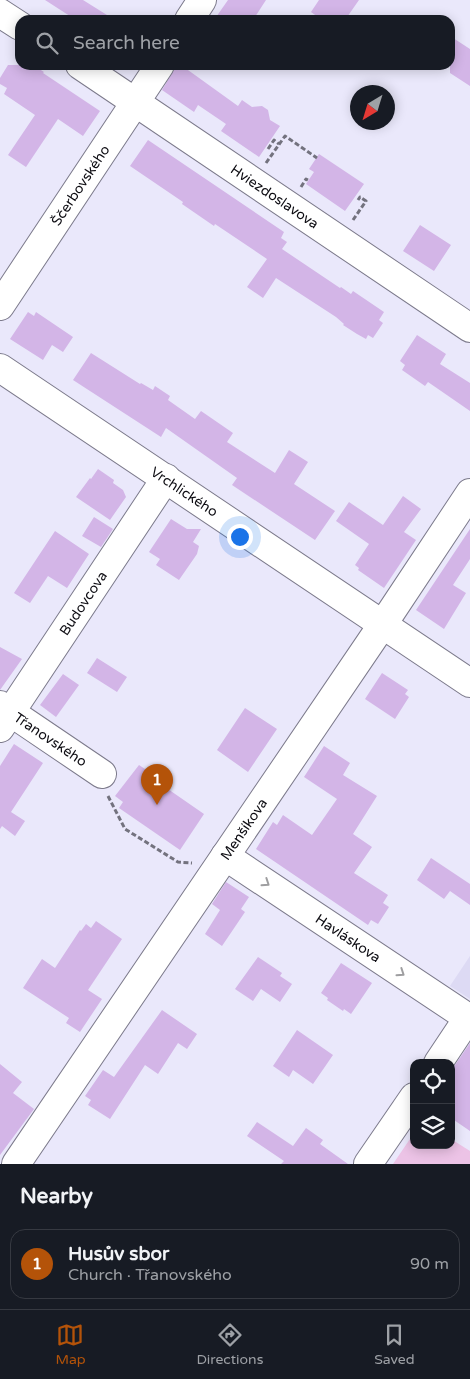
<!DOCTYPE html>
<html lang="en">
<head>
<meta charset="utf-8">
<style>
  :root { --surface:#171b24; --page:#242831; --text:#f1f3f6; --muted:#9ea1a6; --line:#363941; --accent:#b45309 }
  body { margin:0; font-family:"Varela Round",sans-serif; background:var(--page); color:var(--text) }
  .controls { position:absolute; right:15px; bottom:15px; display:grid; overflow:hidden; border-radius:10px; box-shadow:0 2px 12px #0003 }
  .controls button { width:45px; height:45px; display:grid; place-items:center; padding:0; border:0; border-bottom:1px solid var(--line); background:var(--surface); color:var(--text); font:25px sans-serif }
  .compass { position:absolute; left:350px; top:85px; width:45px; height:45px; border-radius:50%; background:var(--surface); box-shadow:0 2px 12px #0003; rotate:218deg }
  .you { position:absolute; left:239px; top:536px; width:18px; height:18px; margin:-12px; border:4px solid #fff; border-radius:50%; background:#1a73e8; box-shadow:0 0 0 8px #1a73e833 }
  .badge { display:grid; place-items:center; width:32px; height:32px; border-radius:50%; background:var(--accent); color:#fff; font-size:16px; font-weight:700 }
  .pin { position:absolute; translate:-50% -41px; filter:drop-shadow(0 1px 2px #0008) }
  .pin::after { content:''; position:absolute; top:26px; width:18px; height:15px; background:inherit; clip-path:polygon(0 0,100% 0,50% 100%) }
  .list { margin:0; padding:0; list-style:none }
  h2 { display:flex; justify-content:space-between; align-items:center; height:65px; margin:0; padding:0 20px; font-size:21px }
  h2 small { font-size:16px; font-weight:400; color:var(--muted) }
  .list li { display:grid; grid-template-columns:32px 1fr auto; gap:15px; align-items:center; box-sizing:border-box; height:70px; margin:0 10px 10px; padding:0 10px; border:1px solid var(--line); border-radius:15px }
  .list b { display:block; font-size:19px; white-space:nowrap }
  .list p { margin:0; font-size:16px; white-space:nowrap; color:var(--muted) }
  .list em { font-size:16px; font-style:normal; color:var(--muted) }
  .icon { flex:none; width:28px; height:28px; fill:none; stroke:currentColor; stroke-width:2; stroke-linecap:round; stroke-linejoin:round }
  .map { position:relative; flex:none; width:470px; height:1164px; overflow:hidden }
  .search { position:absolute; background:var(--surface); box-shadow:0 2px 12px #0003; left:15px; right:15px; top:15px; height:55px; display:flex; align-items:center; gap:12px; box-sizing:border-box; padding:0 18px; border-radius:15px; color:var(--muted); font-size:19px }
  .sheet { height:145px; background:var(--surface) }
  nav { display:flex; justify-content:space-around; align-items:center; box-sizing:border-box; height:70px; border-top:1px solid var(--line); background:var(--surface); font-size:14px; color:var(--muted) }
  nav a { display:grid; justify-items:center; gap:2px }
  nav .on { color:var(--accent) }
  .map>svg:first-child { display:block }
  .built { fill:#dddaf4 }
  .green { fill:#ecc3e6 }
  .building { fill:#d3b5e7 }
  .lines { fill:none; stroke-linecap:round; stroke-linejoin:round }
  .minor-casing { stroke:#7c7a8b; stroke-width:30 }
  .path { stroke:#73727e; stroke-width:3; stroke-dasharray:5 2.5; stroke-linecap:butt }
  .minor { stroke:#fff; stroke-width:28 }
  .oneway { stroke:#9e9ea0 }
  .labels { text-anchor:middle; stroke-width:4; stroke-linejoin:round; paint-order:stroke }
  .street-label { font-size:14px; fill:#0d0c12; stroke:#fff }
</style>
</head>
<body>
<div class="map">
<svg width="470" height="1164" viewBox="0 0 470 1164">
  <rect width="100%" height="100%" fill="#eae8fb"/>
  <path class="built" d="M 470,956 L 470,999 L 450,986 Z"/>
  <path class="green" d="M 414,1133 L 414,1145 L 451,1145 L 451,1139 L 470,1151 L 470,1164 L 393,1164 Z"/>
  <path class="building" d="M 45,0 L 83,0 L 115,20 L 76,20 Z
    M 228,0 L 266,0 L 253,20 L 214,20 Z
    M 319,0 L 359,0 L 345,20 L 322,20 L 311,12 Z
    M 450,36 L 470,49 L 470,86 L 450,73 Z
    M 8,65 L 33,65 L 44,72 L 43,73 L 100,111 L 83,136 L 58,119 L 26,167 L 8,155 L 35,115 L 4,94 L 7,88 L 0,84 L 0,78 Z
    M 177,65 L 181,65 L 238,106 L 242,100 L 252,107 L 262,106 L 268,110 L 270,120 L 280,126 L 259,157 L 221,131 L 226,124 L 198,105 L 194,112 L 162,90 Z
    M 148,140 L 284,232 L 281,238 L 287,242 L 282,249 L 340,288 L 341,287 L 351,294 L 353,291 L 384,312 L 379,320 L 383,323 L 373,338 L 368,335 L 366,339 L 357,334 L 343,325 L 344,324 L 336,317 L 276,278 L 263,298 L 247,287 L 267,259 L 215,224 L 214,226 L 182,204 L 183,202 L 130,166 Z
    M 319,154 L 364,184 L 345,211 L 306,184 L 314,172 L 309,169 Z
    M 420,225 L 451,245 L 434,271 L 403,251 Z
    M 28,312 L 34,316 L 36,312 L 73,337 L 63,352 L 52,345 L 43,360 L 10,339 Z
    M 417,335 L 446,354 L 440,364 L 470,383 L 470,411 L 428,382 L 425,386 L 402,370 L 405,365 L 400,361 Z
    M 91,353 L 140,384 L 141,383 L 153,390 L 155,386 L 170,396 L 168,400 L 195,419 L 201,411 L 233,433 L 227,442 L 275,473 L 289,450 L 308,462 L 294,484 L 335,511 L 315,540 L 232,485 L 237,478 L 166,428 L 161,437 L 73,380 Z
    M 98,469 L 114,480 L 113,483 L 123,490 L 126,497 L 110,520 L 76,497 L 90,478 L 91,479 Z
    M 403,496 L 421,509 L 404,532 L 416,540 L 384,588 L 358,570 L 359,568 L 355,565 L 369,544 L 336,521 L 349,502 L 383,525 Z
    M 94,517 L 113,529 L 101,547 L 82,536 Z
    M 171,519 L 187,529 L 201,529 L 193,542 L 199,546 L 197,554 L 179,580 L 156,565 L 160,559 L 149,552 Z
    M 470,529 L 470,559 L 453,585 L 466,593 L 444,629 L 416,610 Z
    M 55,531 L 89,554 L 67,588 L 48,576 L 30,603 L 14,593 Z
    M 0,647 L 22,659 L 0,690 Z
    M 97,658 L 127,677 L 117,692 L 87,673 Z
    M 382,673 L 408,690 L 405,694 L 409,697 L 395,719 L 365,699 Z
    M 63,674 L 79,685 L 56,717 L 40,705 Z
    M 245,708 L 277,729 L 248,772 L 217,750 Z
    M 14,744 L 43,763 L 11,812 L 25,821 L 15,836 L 2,826 L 0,829 L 0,766 Z
    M 324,746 L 350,763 L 343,775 L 377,796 L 353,834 L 372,847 L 354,873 L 388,895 L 383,903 L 389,907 L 378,924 L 371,920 L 368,925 L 256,849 L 273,822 L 277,825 L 283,815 L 312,835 L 337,799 L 304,777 Z
    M 139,765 L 154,775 L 152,778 L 204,814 L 180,850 L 119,808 L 123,802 L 115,796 Z
    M 431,858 L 470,884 L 470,905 L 450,891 L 444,899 L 417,880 Z
    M 226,882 L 249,897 L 241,909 L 245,912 L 222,946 L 205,934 L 220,910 L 212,904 Z
    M 96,921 L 122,939 L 88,990 L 102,999 L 80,1032 L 66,1023 L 69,1018 L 23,988 L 42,959 L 55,968 L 80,930 L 81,931 L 86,924 L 91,928 Z
    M 258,957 L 282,973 L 280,976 L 292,984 L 280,1002 L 261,989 L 253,1001 L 235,989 Z
    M 341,963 L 372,983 L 351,1014 L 344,1009 L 343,1011 L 327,1000 L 328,998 L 321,993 Z
    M 162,1010 L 197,1034 L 187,1049 L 178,1043 L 158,1074 L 145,1065 L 110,1119 L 88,1105 L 91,1100 L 85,1096 L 103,1070 L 114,1077 Z
    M 297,1030 L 333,1055 L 313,1084 L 293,1070 L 289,1077 L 273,1066 Z
    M 470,1043 L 470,1131 L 451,1118 L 451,1071 Z
    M 0,1064 L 22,1082 L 13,1093 L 34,1109 L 0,1155 Z
    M 257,1122 L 293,1146 L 306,1128 L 323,1140 L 320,1144 L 348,1164 L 281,1164 L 284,1161 L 247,1136 Z"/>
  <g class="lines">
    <defs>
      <g id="minor">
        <path d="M 0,13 L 20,26"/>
        <path d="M 189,20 L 202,0"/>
        <path id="s1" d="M 80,65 L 470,328"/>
        <path id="s2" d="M 0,306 L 160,65"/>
        <path id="s3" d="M 0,368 L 470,683"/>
        <path id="s4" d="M 0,705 L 102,774"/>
        <path id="s5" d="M 0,728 L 166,478"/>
        <path id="s6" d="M 225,856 L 470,1019"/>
        <path d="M 438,1063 L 468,1018"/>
        <path id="s7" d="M 16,1164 L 389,615 L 470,493"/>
        <path d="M 368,1164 L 414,1097"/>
      </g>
    </defs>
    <use href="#minor" class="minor-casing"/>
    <path class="path" d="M 268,149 L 274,140 L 279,144
      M 266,163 L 285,136 L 317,158
      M 301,187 L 306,179 L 308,180
      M 353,220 L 366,201 L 360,197 L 358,200
      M 108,796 L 125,829 L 178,862 L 192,863"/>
    <use href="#minor" class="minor"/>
  </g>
  <defs><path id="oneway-chevron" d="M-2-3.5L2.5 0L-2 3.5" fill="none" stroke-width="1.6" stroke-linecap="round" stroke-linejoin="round" transform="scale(1.25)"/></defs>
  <g class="oneway">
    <use href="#oneway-chevron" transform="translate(266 883) rotate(34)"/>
    <use href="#oneway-chevron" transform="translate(401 973) rotate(34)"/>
  </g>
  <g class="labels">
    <g class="street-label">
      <text dy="5" stroke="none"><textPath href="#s2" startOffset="145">Ščerbovského</textPath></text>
      <text dy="5" stroke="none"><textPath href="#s1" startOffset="235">Hviezdoslavova</textPath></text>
      <text dy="5" stroke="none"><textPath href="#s3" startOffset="222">Vrchlického</textPath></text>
      <text dy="5" stroke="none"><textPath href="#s5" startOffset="150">Budovcova</textPath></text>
      <text dy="5" stroke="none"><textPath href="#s4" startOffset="61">Třanovského</textPath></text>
      <text dy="5" stroke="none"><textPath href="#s7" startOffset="405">Menšíkova</textPath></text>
      <text dy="5" stroke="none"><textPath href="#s6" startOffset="148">Havláskova</textPath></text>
    </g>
  </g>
</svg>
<div class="controls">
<button><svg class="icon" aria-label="locate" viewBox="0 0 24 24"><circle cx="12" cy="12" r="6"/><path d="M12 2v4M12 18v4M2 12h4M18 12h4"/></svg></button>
<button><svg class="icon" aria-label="layers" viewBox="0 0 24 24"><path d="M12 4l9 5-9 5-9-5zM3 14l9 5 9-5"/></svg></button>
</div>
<svg class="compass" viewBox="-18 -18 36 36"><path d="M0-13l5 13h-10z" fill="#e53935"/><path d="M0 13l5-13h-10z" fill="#9ea1a6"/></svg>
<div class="you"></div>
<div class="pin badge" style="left:157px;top:805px">1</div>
<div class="search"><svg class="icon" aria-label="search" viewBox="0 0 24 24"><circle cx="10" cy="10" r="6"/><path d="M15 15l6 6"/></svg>Search here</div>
</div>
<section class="sheet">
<h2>Nearby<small></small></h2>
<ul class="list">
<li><span class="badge">1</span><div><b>Husův sbor</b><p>Church · Třanovského</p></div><em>90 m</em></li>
</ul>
</section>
<nav>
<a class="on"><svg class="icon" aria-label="map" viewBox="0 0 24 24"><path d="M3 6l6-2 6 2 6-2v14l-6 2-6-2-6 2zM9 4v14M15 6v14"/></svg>Map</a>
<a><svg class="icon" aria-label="directions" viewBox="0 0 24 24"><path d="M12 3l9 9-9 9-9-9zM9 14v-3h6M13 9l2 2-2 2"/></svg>Directions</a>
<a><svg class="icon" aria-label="saved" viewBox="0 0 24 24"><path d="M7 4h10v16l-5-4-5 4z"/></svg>Saved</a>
</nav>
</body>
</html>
